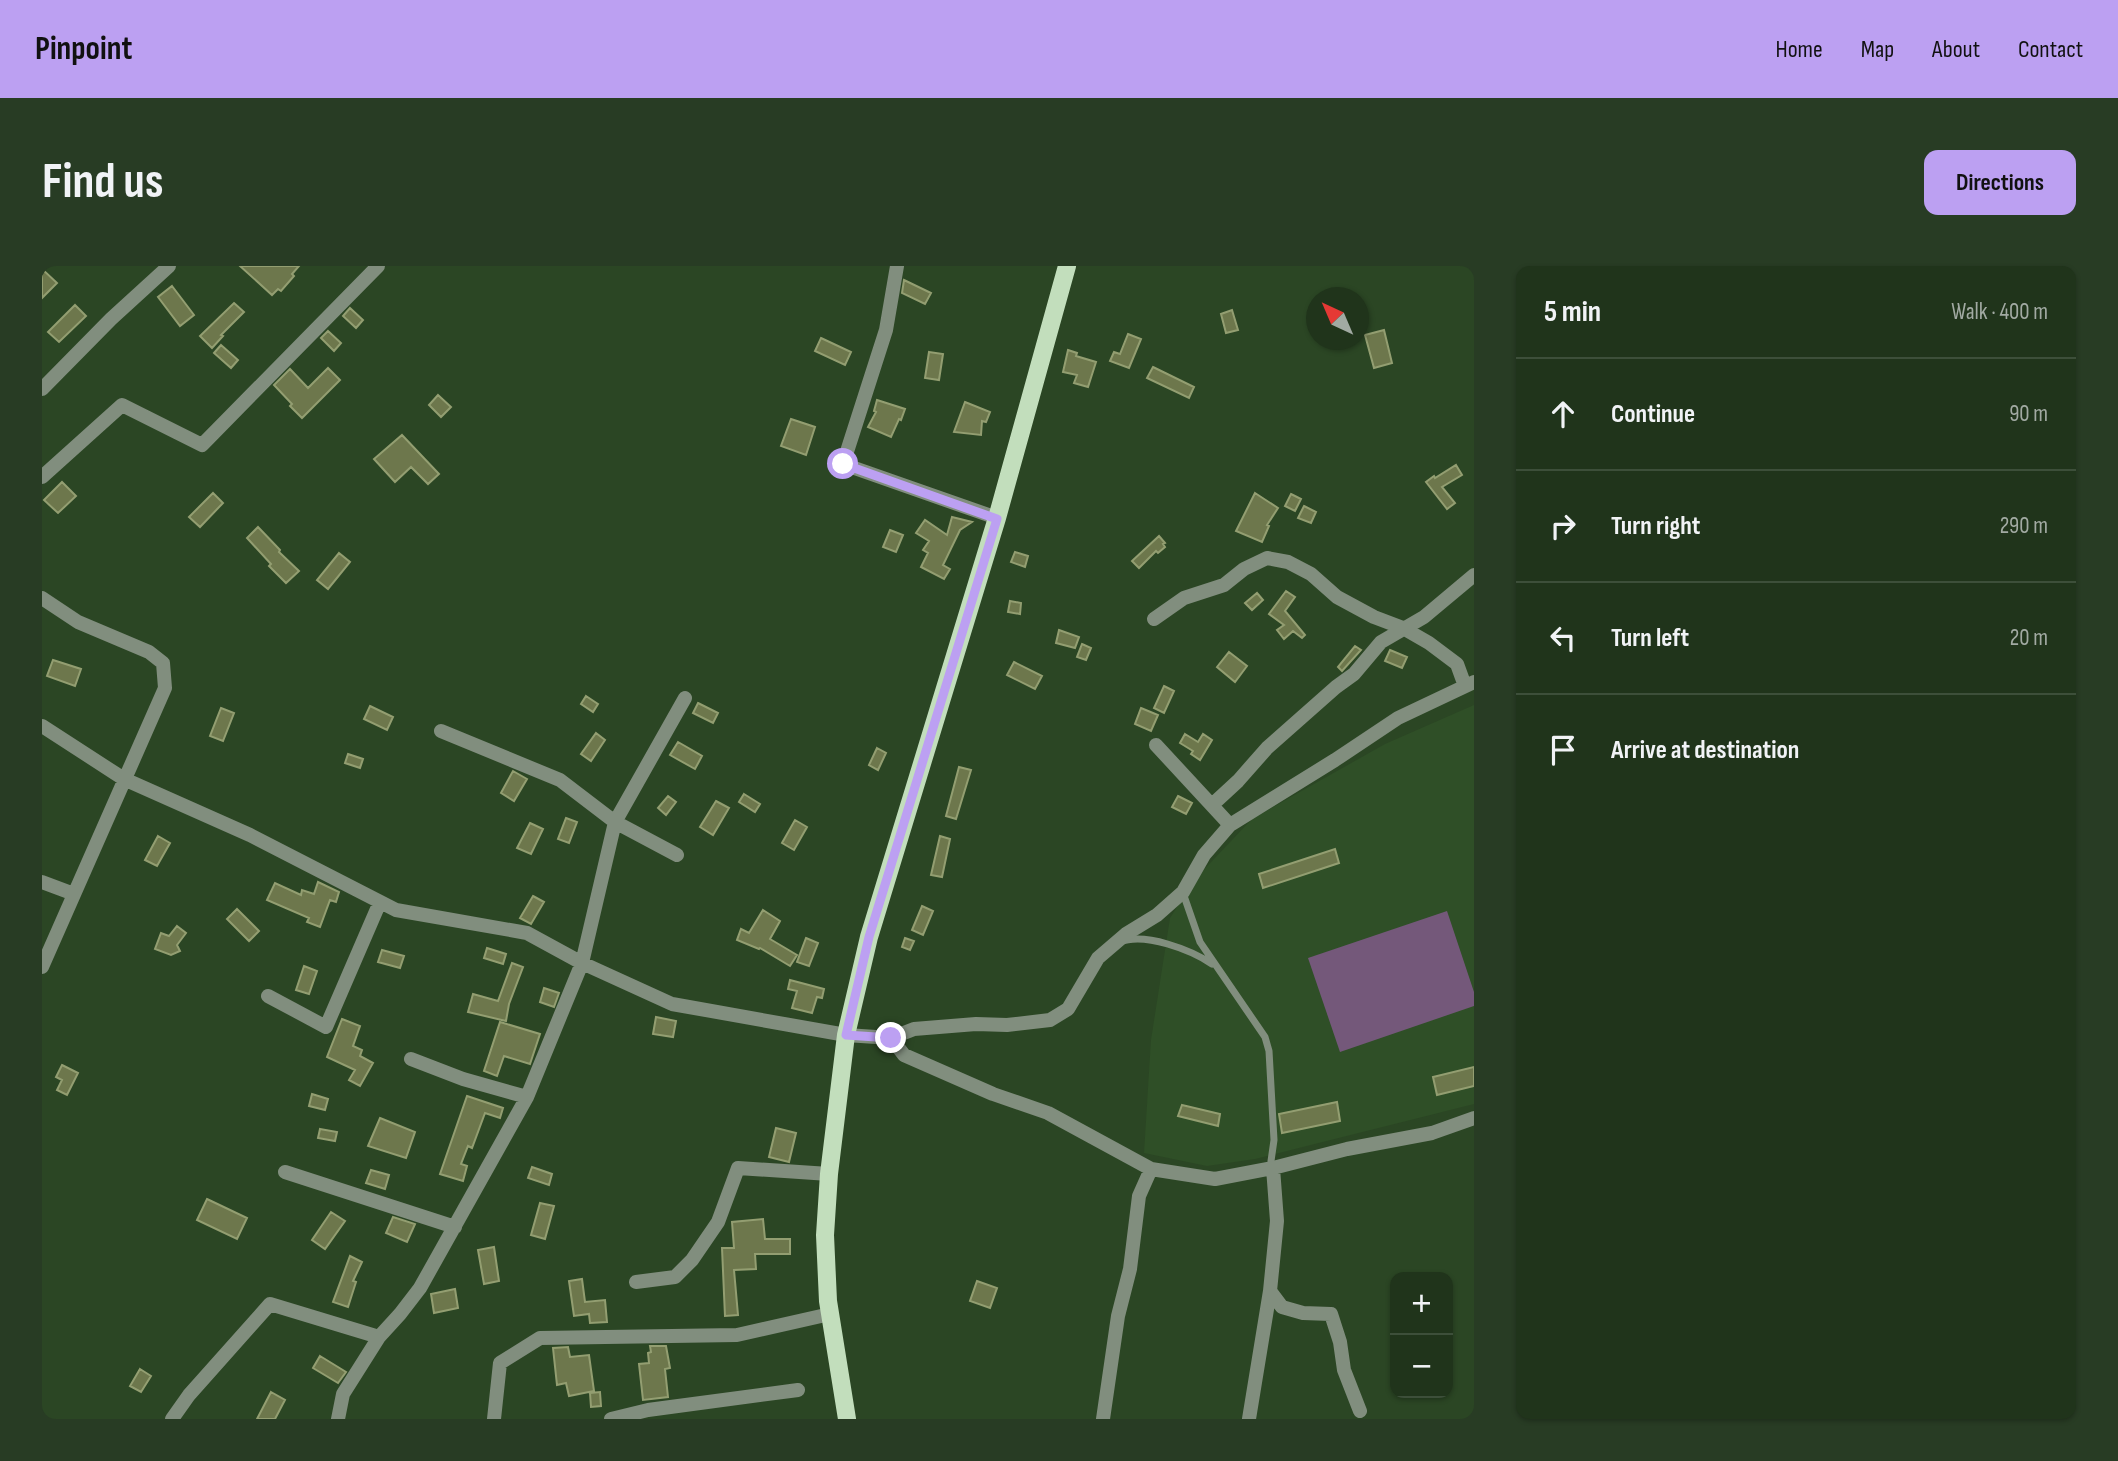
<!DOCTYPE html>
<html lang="en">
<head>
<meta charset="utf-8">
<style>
  :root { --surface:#20341b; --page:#283c24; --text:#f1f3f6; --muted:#a2aaa3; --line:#3d4f3a; --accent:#bca0f2 }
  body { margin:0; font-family:"Sofia Sans Condensed",sans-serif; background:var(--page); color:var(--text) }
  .controls { position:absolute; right:21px; bottom:21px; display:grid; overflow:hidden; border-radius:14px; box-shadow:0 2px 5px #0004 }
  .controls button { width:63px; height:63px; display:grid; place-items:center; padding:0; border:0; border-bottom:2px solid var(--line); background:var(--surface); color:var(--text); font:35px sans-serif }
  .compass { position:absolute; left:1264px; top:21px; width:63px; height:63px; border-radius:50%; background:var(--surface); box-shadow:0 2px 5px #0004; rotate:316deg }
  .stop { position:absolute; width:21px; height:21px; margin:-16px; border:5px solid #bca0f2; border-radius:50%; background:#fff }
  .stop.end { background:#bca0f2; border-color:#fff; box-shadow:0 2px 7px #0008 }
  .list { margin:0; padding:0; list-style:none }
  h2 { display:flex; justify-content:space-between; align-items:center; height:91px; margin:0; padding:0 28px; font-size:30px }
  h2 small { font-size:23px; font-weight:400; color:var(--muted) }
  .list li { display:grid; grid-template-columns:46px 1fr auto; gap:21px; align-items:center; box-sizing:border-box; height:112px; padding:0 28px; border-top:2px solid var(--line) }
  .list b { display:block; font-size:26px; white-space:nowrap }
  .list em { font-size:23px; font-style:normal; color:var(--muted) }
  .icon { flex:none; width:38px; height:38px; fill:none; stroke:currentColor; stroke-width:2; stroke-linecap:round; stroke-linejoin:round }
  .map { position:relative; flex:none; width:1432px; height:1153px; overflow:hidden; border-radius:14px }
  header { display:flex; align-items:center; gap:42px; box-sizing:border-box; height:98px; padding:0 35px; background:var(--accent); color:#111 }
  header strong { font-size:33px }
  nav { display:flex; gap:38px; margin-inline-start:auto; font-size:24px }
  .intro { display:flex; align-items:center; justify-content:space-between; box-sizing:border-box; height:168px; padding:0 42px }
  h1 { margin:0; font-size:49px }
  .button { padding:18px 32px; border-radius:14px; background:var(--accent); color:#111; font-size:24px; font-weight:700 }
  main { display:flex; gap:42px; padding:0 42px }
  aside { flex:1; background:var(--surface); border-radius:14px; box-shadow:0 2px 5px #0004 }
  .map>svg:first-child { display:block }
  .built { fill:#2f4f27 }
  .green { fill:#74587a }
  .building { fill:#6d774c; stroke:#939e71; stroke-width:2 }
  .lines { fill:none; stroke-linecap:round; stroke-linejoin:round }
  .lane { stroke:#818e7e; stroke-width:7 }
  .street { stroke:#818e7e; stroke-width:14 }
  .primary { stroke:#c2debc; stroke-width:18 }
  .route { stroke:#bca0f2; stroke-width:9 }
</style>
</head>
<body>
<header>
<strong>Pinpoint</strong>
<nav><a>Home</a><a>Map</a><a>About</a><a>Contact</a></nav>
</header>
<div class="intro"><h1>Find us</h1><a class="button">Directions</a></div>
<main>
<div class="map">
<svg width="1432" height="1153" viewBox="0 0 1432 1153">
  <rect width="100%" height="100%" fill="#2b4624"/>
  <path class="built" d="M 1432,439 L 1432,838 L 1213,893 L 1165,900 L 1102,887 L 1109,774 L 1128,652 L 1153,613 L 1210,553 L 1343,478 Z"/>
  <path class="green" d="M 1405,645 L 1432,726 L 1432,740 L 1298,786 L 1266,692 Z"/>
  <path class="building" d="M 198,0 L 257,0 L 250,8 L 252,10 L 239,25 L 236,23 L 230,29 Z
    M 0,3 L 15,17 L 0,32 Z
    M 862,14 L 889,27 L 883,38 L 860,27 Z
    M 130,20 L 152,49 L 138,60 L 116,31 Z
    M 192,37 L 202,46 L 179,69 L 181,70 L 170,82 L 158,70 Z
    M 33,39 L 44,50 L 17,76 L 6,66 Z
    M 308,42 L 321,54 L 314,62 L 301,50 Z
    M 1190,44 L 1196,64 L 1184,67 L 1179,48 Z
    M 1342,64 L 1350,97 L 1332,102 L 1323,69 Z
    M 286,65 L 299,77 L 292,85 L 279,72 Z
    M 1086,68 L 1099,73 L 1087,102 L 1068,95 L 1072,86 L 1078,88 Z
    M 779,72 L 809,86 L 803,99 L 773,85 Z
    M 179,79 L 196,94 L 189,102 L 172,87 Z
    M 1026,84 L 1035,87 L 1034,90 L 1054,96 L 1046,121 L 1032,117 L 1035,109 L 1021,106 Z
    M 887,86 L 901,88 L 897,114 L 883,112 Z
    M 1111,101 L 1152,121 L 1147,132 L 1105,112 Z
    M 286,102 L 298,114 L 260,152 L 248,140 L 250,138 L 232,119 L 248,103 L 266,122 Z
    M 396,129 L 409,141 L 399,151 L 387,139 Z
    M 835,134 L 863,143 L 859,154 L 857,153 L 849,171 L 826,161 L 834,146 L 832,145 Z
    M 923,136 L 948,146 L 944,156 L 940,155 L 939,169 L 912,166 Z
    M 749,153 L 773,161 L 764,189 L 739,180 Z
    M 360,169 L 397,208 L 386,218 L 369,201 L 353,216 L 332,193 Z
    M 1414,199 L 1420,209 L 1400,221 L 1413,237 L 1405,243 L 1384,216 L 1392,210 L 1393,212 Z
    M 20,216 L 34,230 L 16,247 L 2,234 Z
    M 171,227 L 181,237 L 158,261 L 147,251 Z
    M 1213,227 L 1236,242 L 1225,259 L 1227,260 L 1220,276 L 1194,265 Z
    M 1249,228 L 1259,233 L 1253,245 L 1243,240 Z
    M 1262,240 L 1274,246 L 1269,257 L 1256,252 Z
    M 910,251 L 930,256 L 918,264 L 901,299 L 908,303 L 902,313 L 879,301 L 886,287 L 881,284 L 887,275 L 874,267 L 883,254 L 905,269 Z
    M 216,261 L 238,284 L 237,286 L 257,305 L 244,317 L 227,300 L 229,298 L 205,272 Z
    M 848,264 L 861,269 L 854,286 L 841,281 Z
    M 1117,270 L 1123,277 L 1121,278 L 1123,281 L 1116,287 L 1114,285 L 1097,302 L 1090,295 Z
    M 973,286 L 986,290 L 983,301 L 969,296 Z
    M 297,287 L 308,296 L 286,323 L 275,314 Z
    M 1244,325 L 1253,331 L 1243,345 L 1263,369 L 1260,372 L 1251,365 L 1242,373 L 1235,364 L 1242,359 L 1227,348 Z
    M 1215,327 L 1221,334 L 1210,344 L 1203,337 Z
    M 968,335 L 979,337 L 978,348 L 966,346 Z
    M 1017,364 L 1037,371 L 1033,382 L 1014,377 Z
    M 1040,378 L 1049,382 L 1044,394 L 1035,391 Z
    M 1313,380 L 1319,384 L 1300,405 L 1296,401 Z
    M 1348,384 L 1365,391 L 1360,402 L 1343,395 Z
    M 1187,386 L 1205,400 L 1193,416 L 1175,401 Z
    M 11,394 L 39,403 L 33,420 L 5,410 Z
    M 972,396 L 1000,410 L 993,423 L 965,409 Z
    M 1122,420 L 1132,425 L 1122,447 L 1112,442 Z
    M 544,430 L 556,438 L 551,446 L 539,438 Z
    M 656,437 L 676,447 L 671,457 L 651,447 Z
    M 328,440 L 351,451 L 345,464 L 322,453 Z
    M 179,442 L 192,447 L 181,475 L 168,470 Z
    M 1099,442 L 1116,449 L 1109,465 L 1093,458 Z
    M 554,467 L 563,474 L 549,495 L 539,488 Z
    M 1143,468 L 1156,476 L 1161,468 L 1170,474 L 1158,494 L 1149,488 L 1151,485 L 1138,477 Z
    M 636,476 L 660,490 L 653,503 L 628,489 Z
    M 835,482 L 844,487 L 836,504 L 827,499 Z
    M 306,488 L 321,493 L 318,502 L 303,497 Z
    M 917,501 L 929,504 L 914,553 L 904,550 Z
    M 471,505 L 485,513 L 472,535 L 459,527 Z
    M 702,528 L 718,538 L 713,546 L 697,536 Z
    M 626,530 L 634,536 L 624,549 L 616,542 Z
    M 1136,530 L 1150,537 L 1144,548 L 1130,541 Z
    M 674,535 L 687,542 L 671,569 L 658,561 Z
    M 524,552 L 535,556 L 527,577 L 516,573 Z
    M 753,554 L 765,561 L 752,584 L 740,577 Z
    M 488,557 L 501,563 L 489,588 L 475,582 Z
    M 116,570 L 128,577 L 115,600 L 103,594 Z
    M 898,570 L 908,573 L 900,611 L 889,609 Z
    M 1293,583 L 1297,597 L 1221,622 L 1217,608 Z
    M 276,616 L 297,626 L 294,636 L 288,634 L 278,661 L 265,656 L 267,652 L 225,634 L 233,617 L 259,629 L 260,624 L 272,628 Z
    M 491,630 L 502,636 L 489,658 L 478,652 Z
    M 880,640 L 891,645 L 881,669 L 870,664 Z
    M 195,643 L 217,665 L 207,675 L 185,653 Z
    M 721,644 L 738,655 L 728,673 L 755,689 L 748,700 L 718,682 L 717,683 L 695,674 L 699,663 L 707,667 Z
    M 135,660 L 144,667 L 135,679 L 138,685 L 129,689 L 113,683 L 119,667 L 127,670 Z
    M 764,672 L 776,677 L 767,700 L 755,696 Z
    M 863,672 L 872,675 L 868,684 L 860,681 Z
    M 445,682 L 464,688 L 461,698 L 442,692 Z
    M 340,684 L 362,690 L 358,702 L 336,696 Z
    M 470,697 L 481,701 L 467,738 L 464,755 L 426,746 L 431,728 L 456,735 Z
    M 262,700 L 275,705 L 267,728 L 254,724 Z
    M 748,714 L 782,723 L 780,732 L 775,731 L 770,747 L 750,742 L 755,725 L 746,723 Z
    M 502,722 L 517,727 L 512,741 L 498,736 Z
    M 614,751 L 634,755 L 631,771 L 611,768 Z
    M 300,753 L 318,760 L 311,780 L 320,784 L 318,790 L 331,797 L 318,820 L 307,814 L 313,804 L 285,791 Z
    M 458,756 L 498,768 L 488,798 L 462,790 L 455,810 L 442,805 Z
    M 20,799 L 36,807 L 25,829 L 15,824 L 20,814 L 14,811 Z
    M 1432,801 L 1432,820 L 1395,829 L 1391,811 Z
    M 270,828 L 286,833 L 283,844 L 267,840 Z
    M 425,830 L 461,842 L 458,852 L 443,847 L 430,882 L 426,880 L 419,898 L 425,900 L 421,915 L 398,908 Z
    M 1295,836 L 1298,855 L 1240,867 L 1237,848 Z
    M 1140,839 L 1178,848 L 1176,860 L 1136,850 Z
    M 338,852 L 373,866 L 364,892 L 326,880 Z
    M 734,862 L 754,867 L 747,896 L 727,891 Z
    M 278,863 L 295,866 L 293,875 L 276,872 Z
    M 490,901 L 510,908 L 507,919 L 486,912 Z
    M 329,904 L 347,909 L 343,923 L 324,917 Z
    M 165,933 L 205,952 L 195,973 L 155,954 Z
    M 498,937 L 512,940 L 503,973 L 489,969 Z
    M 289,946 L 303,955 L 283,983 L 270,974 Z
    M 351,951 L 373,958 L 365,976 L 344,967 Z
    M 721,953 L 723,973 L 748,973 L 748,988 L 713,988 L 714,1003 L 692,1004 L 696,1049 L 683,1050 L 680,982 L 692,982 L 690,956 Z
    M 452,981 L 457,1015 L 442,1018 L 436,984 Z
    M 308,990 L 320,996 L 311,1015 L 314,1016 L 306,1041 L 291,1036 Z
    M 540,1013 L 543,1036 L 563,1034 L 565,1056 L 548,1057 L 547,1048 L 532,1050 L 527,1015 Z
    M 935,1015 L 955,1022 L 948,1042 L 928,1035 Z
    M 413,1023 L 416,1042 L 392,1047 L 389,1028 Z
    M 608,1080 L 624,1080 L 628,1102 L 623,1103 L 626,1131 L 601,1134 L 597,1098 L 607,1097 L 606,1087 L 609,1086 Z
    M 526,1081 L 528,1091 L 547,1089 L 552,1125 L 527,1130 L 524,1117 L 515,1119 L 511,1082 Z
    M 278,1090 L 304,1106 L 296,1117 L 271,1102 Z
    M 98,1103 L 109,1110 L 99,1126 L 88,1120 Z
    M 229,1126 L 243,1134 L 233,1153 L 215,1153 Z
    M 558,1126 L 559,1140 L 549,1141 L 548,1127 Z"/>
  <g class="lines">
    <path class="lane" d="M 1141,627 L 1158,676 L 1223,771 L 1227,785 L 1232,874 L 1229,895 L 1231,902
      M 1078,676 C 1103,666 1149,684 1170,698"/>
    <path class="street" d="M 855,0 L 844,64 L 801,198 L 955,252
      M 0,123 L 69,53 L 127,0
      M 0,211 L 80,139 L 160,179 L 336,0
      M 0,332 L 36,356 L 107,386 L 121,397 L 123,422 L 0,701
      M 1112,353 L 1142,332 L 1182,319 L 1202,303 L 1225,292 L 1246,296 L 1269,308 L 1295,331 L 1332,351 L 1361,362 L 1387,377 L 1415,398 L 1423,420
      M 0,460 L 82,513 L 208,569 L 354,644 L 485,667 L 540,697 L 630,738 L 804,769 L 849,772 L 872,763 L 934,758 L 965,759 L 1008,754 L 1026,743 L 1056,692 L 1084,668 L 1115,649 L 1141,626 L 1162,589 L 1188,559 L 1293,494 L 1356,452 L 1432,416
      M 399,465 L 518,514 L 573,556 L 635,589
      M 1114,479 L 1188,559
      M 1170,539 L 1196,515 L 1225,482 L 1294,421 L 1312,408 L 1339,376 L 1382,351 L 1432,309
      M 0,616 L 32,628
      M 226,730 L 284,761 L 338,636
      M 849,772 L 862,789 L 951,828 L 1006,847 L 1109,903 L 1173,913 L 1231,902 L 1305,883 L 1390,867 L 1432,852
      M 369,793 L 421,813 L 485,831
      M 243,906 L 413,961
      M 594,1016 L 633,1011 L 650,994 L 676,956 L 696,902 L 787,908
      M 1228,1025 L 1240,1041 L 1261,1047 L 1289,1048 L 1298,1076 L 1302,1104 L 1318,1145
      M 130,1153 L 147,1129 L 228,1038 L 337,1071
      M 296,1153 L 301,1128 L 337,1071 L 358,1048 L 378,1022 L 485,831 L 540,697 L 573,556 L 643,432
      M 452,1153 L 458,1097 L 498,1072 L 695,1069 L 788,1048
      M 569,1153 L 606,1144 L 756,1124
      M 1061,1153 L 1076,1050 L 1088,1003 L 1097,930 L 1109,903
      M 1207,1153 L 1228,1025 L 1235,955 L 1231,902"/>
    <path class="primary" d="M 805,1153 L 786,1035 L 783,969 L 787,908 L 804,769 L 827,671 L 955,252 L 1025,0"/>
  </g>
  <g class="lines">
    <path class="route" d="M 801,198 L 955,253 L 827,671 L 804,769 L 849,772"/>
  </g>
</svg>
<div class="controls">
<button>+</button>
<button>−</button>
</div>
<svg class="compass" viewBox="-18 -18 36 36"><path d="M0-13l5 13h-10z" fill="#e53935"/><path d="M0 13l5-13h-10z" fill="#a2aaa3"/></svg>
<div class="stop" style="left:801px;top:198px"></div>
<div class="stop end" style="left:849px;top:772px"></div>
</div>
<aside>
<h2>5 min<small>Walk · 400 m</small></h2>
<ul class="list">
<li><svg class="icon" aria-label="ahead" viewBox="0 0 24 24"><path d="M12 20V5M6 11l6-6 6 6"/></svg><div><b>Continue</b></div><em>90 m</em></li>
<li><svg class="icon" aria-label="right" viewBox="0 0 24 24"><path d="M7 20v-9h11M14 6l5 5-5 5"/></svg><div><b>Turn right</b></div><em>290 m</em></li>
<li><svg class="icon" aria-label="left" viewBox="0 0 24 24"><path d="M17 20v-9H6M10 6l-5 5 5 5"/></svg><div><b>Turn left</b></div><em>20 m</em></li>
<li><svg class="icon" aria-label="arrive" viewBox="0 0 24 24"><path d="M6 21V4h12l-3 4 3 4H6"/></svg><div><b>Arrive at destination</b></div></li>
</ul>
</aside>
</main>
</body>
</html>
